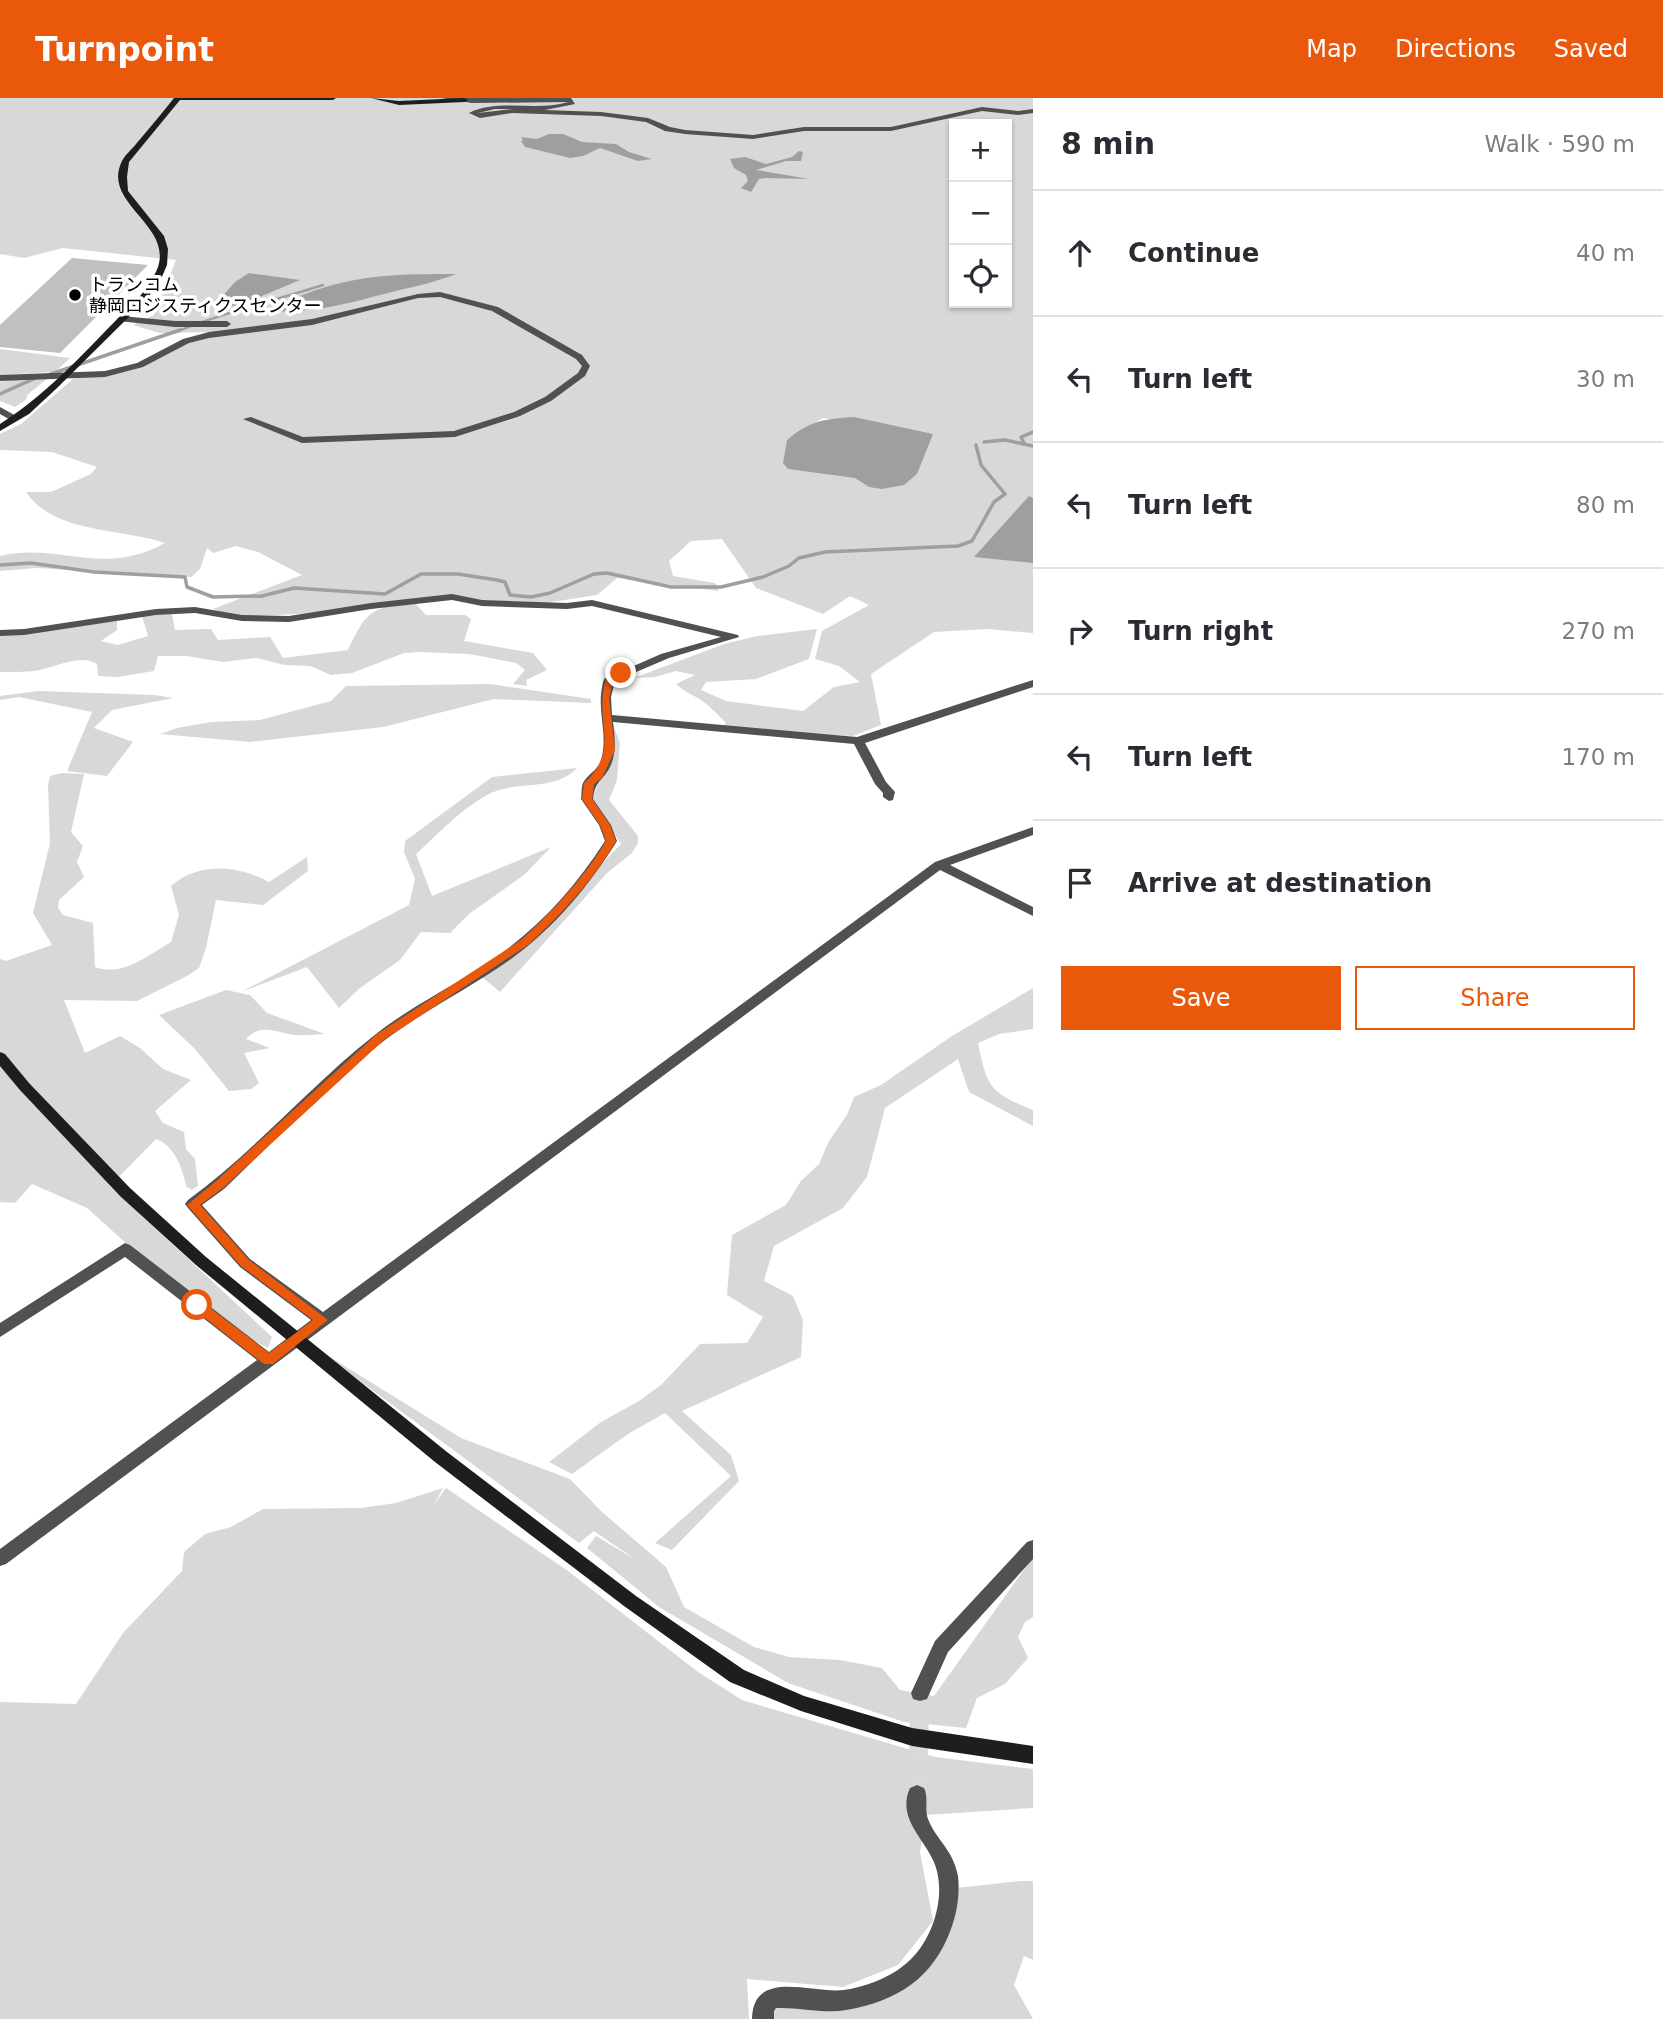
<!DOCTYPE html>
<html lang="en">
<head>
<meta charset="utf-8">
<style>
  :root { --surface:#fff; --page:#f2f2f3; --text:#2b2b33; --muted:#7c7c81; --line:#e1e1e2; --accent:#ea580c }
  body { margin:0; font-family:"DejaVu Sans","Noto Sans JP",sans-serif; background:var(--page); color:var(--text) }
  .controls { position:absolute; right:21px; top:21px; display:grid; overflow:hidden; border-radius:0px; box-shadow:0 2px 5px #0004 }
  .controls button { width:63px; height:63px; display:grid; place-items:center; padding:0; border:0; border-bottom:2px solid var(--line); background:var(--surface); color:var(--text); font:35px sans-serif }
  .stop { position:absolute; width:21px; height:21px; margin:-16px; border:5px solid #ea580c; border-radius:50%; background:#fff }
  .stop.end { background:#ea580c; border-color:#fff; box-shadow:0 2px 7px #0008 }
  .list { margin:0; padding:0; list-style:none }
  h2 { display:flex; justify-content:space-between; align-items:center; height:91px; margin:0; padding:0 28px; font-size:30px }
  h2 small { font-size:23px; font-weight:400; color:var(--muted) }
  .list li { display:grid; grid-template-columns:46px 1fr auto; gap:21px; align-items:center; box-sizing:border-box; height:126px; padding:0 28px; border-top:2px solid var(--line) }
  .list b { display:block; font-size:26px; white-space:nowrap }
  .list em { font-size:23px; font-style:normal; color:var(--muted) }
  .actions { display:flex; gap:14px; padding:21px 28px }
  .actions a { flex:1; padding:16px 0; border:2px solid var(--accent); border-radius:0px; text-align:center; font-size:24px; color:var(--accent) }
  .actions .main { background:var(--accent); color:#fff }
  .icon { flex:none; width:38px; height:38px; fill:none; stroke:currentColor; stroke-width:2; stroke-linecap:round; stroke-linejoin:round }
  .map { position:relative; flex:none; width:1033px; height:1921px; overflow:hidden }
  header { display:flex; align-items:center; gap:42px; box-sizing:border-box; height:98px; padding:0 35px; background:var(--accent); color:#fff }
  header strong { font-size:33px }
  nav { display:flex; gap:38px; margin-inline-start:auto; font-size:24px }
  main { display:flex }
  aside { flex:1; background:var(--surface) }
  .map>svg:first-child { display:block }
  .green { fill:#d8d8d8; fill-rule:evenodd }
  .water { fill:#9f9f9f }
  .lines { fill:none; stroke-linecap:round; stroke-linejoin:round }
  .stream-far1 { stroke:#9f9f9f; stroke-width:2.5 }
  .stream { stroke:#9f9f9f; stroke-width:3.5 }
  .building { fill:#c0c0c0 }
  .street-tunnel { stroke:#d9d9d9; stroke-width:19; stroke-dasharray:19 10; stroke-linecap:butt }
  .street { fill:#515151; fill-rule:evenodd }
  .secondary { fill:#1e1e1e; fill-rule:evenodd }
  .route { fill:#ea580c }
  .poi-dot { fill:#000; stroke:#fff; stroke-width:2.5 }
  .labels { text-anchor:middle; stroke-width:7; stroke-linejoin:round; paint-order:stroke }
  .far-poi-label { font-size:18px; fill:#000; stroke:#fff; text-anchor:start }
</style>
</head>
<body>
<header>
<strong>Turnpoint</strong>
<nav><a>Map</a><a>Directions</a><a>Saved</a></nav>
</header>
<main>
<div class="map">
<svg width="1033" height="1921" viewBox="0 0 1033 1921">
  <rect width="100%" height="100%" fill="#fff"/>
  <path class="green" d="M 0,0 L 1033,0 L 1033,535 L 987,531 L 934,534 L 871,576 L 881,627 L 853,638 L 722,631 L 726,625 C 719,618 713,611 705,605 C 695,597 685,595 676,586 L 695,577 L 676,573 L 655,579 L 634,580 L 724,546 L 757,538 L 817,531 L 809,561 L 756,581 L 706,584 L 701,592 L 726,603 L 803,613 L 834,589 L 860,584 L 839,568 L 815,561 L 822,533 L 869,507 L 850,498 L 823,516 L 756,490 L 722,441 L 691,443 L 669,463 L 673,478 L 715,485 L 719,493 L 617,480 L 597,497 L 545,505 L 499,506 L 464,499 L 318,515 L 235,519 L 213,511 L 302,477 L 258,454 L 236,448 L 213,455 L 207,450 L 200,471 L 191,479 L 37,470 L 0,473 L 0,458 C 61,444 101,480 165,445 C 121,430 54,436 26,394 L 51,394 L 91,376 L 97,369 L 52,354 L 0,352 L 0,336 L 21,326 L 73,281 L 140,267 L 193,241 L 217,234 L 160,235 L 133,227 L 154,217 L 176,162 L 63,150 L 24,160 L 0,156 ZM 954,26 L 1007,26 L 1007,205 L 954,205 ZM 823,320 L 933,336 L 863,383 L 790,340 Z
    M 0,251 L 70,260 L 55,274 L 0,277 Z
    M 19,280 L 48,280 L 27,297 L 26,302 L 15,309 L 0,303 L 0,284 Z
    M 414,504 L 426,517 L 465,517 L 471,521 L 464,543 L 533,555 L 547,572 L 526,582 L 527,588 L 513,586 L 525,572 L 516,565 L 469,556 L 419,554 L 404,555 L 352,575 L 331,577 L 310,568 L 284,567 L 257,560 L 223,564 L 187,558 L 158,558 L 154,573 L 118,579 L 98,578 L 97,566 C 80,555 54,570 35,573 C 24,574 11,574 0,574 L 0,536 L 117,523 L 117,532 L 101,543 L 118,547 L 148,538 L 142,518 L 172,516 L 175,532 L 211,531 L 218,542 L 270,539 L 283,560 L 348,552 C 367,512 371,510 414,504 Z
    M 490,586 L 591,601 L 591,605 L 494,601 L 383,629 L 250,644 L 160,636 L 177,630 L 211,624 L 260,622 L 331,603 L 346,588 Z
    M 38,593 L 155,597 L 173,600 L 112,612 L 94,630 L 133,644 L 107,678 L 67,673 L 92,614 L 19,599 L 0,602 L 0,598 Z
    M 613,626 L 620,645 L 617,682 L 609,702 L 638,738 L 638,745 L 632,755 L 607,775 L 500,894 L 482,879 L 534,843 L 588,780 L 621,746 L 592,700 L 612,657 Z
    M 577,670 C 554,694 519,682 491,695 C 463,709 439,735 416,756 L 432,798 L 551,749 L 524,777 L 469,816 L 450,835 L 421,834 L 400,862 L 360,890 L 339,910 L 307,869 L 241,894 L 409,807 L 415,781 L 404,754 L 405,743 L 492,679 Z
    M 62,675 L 84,676 L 71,734 L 83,748 L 77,764 L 84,779 L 59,802 L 58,810 L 63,817 L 93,825 L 95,869 C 123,879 147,858 171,844 L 179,817 L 171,788 C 199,764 237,767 269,784 L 307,759 L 308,773 L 263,807 L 216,802 L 206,850 L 199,870 L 187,878 L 137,903 L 64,902 L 85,955 L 120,938 L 140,950 L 163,971 L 191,982 L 155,1013 L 163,1025 L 184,1034 L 186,1051 L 195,1061 L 198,1088 L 192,1092 L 186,1088 C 183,1071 174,1047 156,1041 L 110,1088 L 272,1239 L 268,1250 L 238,1234 L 128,1147 L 87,1110 L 32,1086 L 15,1105 L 0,1104 L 0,861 L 6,863 L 52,847 L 33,815 L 50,745 L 48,687 L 50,678 Z
    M 1033,890 L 1033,931 L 999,936 L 978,945 C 987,989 990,995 1033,1012 L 1033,1028 L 969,994 L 958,961 L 885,1010 L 867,1079 L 843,1110 L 774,1148 L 764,1183 L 793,1198 L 803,1222 L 801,1259 L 682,1313 L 731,1357 L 739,1383 L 672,1452 L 655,1445 L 731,1378 L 665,1315 L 628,1336 L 572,1376 L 549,1364 L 601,1324 L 639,1303 L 661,1287 L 700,1246 L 747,1245 L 763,1219 L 727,1197 L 732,1137 L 786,1107 L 801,1083 L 819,1066 L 829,1043 L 847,1017 L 854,999 L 881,987 L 952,938 Z
    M 226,892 L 250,897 L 267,915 L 325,936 C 314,936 300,939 289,936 C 274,933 259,926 246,941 L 270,950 L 244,955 L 259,985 L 251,991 L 229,993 L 195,951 L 159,917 Z
    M 314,1249 L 461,1340 L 570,1381 L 602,1414 L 666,1469 L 684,1509 L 754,1549 L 789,1559 L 840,1562 L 882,1570 L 900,1592 L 934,1598 L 1033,1459 L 1033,1519 L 1025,1524 L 1018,1539 L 1028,1560 L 1005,1586 L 977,1600 L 966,1630 L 904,1624 L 788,1585 L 659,1509 L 587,1450 L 596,1438 L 636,1462 L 594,1433 L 579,1445 Z
    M 443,1390 L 433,1408 L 446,1390 L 568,1473 L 698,1574 L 742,1602 L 935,1659 L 1033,1671 L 1033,1710 L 926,1717 L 920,1754 L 933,1823 L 898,1867 L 843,1889 L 747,1881 L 749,1921 L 0,1921 L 0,1604 L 76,1606 L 123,1535 L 182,1473 L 184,1454 L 205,1436 L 231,1429 L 263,1411 L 361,1410 L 396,1405 Z
    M 1021,1783 L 1033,1783 L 1033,1862 L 1024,1858 L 1014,1887 L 1033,1921 L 772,1921 L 773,1912 L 784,1904 L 917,1881 L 956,1790 Z"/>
  <path class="water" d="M 549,36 L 563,36 L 582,44 L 616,46 L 629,54 L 652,61 L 638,63 L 600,50 L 583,58 L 570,60 L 525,49 L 521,43 L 523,42 L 521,39 L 537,41 Z
    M 799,53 L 803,54 L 801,63 L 786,63 L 756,72 L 809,81 L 765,80 L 759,81 L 751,94 L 741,90 L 748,83 L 746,77 L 734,70 L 730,61 L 745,59 L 766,66 L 792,59 Z
    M 249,175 L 300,182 L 238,208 L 223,207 L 219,202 L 235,184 Z
    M 456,176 C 432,185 412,189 388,195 C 349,205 312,216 271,213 C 281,205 293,201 305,196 C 357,176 401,176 456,176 Z
    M 854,319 L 933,336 L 917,376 L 904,387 L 882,391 L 869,389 L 855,380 L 788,371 L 783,365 L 787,342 C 811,322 824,321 854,319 Z
    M 1029,398 L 1033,400 L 1033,465 L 974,459 Z"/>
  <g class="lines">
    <path class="stream-far1" d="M 176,234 C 223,214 274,203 323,187"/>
    <path class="stream" d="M 51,276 L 180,232
      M 0,296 L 38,279
      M 984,344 L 1005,342 L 1033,348
      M 1024,345 L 1021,339 L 1033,334
      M 0,467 L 31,465 L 94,474 L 185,479 L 187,489 L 213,499 L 262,498 L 294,490 L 385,496 L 421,476 L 458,476 L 497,482 L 505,484 L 510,497 L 531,499 L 550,495 L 594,476 L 607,475 L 671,489 L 721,489 L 763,479 L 789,468 L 799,460 L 825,454 L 958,448 L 972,443 L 994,404 L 1005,396 L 981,367 L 976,347"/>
  </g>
  <path class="building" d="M 72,160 L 148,167 L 60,255 L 0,249 L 0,227 Z"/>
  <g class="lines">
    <path class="street-tunnel" d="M 917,1696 L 920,1595"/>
    <path class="street" d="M 441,0 L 571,0 L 575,6 L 545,12 L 601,14 L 648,20 L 670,29 L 685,32 L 753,37 L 804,29 L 891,29 L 982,9 L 1018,13 L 1033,11 L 1033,15 L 1018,17 L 982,13 L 891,33 L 804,33 L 753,41 L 685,36 L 665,33 L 646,24 L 601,18 L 512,15 L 480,20 L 469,15 C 498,0 536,14 568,4 L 472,5 ZM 495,11 L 513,11 L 478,15 Z
      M 440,194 L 498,209 L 582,257 L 590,268 L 585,278 L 551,303 L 520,318 L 455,339 L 302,345 L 243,321 L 251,319 L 303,339 L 454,333 L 514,314 L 545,299 L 578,275 L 582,268 L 576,261 L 492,213 L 440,199 L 418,200 L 312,227 L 209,240 L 189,245 L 143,269 L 105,279 L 0,283 L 0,277 L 105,273 L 137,265 L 183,241 L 209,234 L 312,221 L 418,196 Z
      M 121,218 L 175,223 L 227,223 L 231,226 L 227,229 L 175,229 L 118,223 L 117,221 Z
      M 0,309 L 18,319 L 20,321 L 12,323 L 0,316 Z
      M 452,496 L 482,502 L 567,505 L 592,502 L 738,537 L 739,539 L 669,560 L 615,583 L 611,599 L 612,617 L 857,639 L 1033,582 L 1033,589 L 865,645 L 886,684 L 895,694 L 893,702 L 889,703 L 883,699 L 883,695 L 875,686 L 854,646 L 613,624 C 615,640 617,656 609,671 C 601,684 595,684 593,701 L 611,727 L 617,743 C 589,788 554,830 511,861 C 470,890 425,912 385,942 C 327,986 277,1041 224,1091 L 202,1107 L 250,1161 L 323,1214 L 935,764 L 1033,729 L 1033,737 L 950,767 L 1033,809 L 1033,818 L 940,772 L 6,1466 L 0,1468 L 0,1451 L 257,1262 L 125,1159 L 0,1239 L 0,1225 L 125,1145 L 130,1147 L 269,1254 L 311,1222 L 240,1169 L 188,1110 L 185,1106 L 188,1102 C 254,1054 307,991 371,940 C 405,912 446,892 483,868 C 533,836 573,793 605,743 L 599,727 L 581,701 C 582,696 581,689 583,685 C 589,674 599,673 602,658 C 608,631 595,610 604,581 L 661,556 L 721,539 L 592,508 L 567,511 L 482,508 L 452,502 L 371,511 L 289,524 L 242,523 L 195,515 L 156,517 L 24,537 L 0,538 L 0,532 L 24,531 L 156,511 L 195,509 L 242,517 L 289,518 L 371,505 Z
      M 1033,1442 L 1033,1461 L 948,1554 L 927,1601 L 920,1603 L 913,1601 L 911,1595 L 935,1543 L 1027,1444 Z
      M 917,1687 L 924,1690 C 929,1700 924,1711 928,1721 C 936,1742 953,1751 958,1778 C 960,1796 957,1815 951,1831 C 933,1880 898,1903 846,1912 C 824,1916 799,1909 776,1910 L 774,1913 L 774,1921 L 752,1921 C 753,1870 812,1896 844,1892 C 864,1889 887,1881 903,1868 C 932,1847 949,1796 933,1762 C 922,1738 897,1719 910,1690 Z"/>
    <path class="secondary" d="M 174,0 L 336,0 L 333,2 L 180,2 L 129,64 L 127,79 L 128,93 L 164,138 L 168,151 L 167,167 L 161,181 L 147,201 L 56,291 L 29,316 L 0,333 L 0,326 C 53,293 96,241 141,197 C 147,188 154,180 158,169 C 172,126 101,105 122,63 C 125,57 132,51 136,46 C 149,31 162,15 174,0 Z
      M 371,0 L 399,3 L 464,0 L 468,2 L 465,4 L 399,7 Z
      M 0,954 L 5,956 L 29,985 L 130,1090 L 206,1159 L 447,1354 L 636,1498 L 744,1572 L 804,1598 L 912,1630 L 1033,1648 L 1033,1666 L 912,1648 L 801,1613 L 730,1584 L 624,1508 L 435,1364 L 196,1167 L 120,1098 L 19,991 L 0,968 Z"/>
  </g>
  <path class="route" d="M 618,573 L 626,575 L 614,582 L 609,600 L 615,652 L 602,680 L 594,686 L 592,701 L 610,727 L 616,743 C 594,781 561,817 528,847 L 385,941 L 223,1090 L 200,1107 L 249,1162 L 328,1222 L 273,1266 L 264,1266 L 192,1210 L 192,1203 L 201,1203 L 269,1255 L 313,1222 L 241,1168 L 187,1107 L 215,1084 L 377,936 L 521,842 C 552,814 585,779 606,743 L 600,727 L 582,701 L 584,685 C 622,651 593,623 606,581 Z"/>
  <circle class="poi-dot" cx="75" cy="197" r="7"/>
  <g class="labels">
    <g class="far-poi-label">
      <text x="89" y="193">トランコム<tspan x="89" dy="21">静岡ロジスティクスセンター</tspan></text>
    </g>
  </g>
</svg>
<div class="controls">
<button>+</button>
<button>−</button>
<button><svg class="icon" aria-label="locate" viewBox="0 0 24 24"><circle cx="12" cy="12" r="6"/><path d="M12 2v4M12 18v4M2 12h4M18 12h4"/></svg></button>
</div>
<div class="stop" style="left:197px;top:1207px"></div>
<div class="stop end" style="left:621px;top:575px"></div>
</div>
<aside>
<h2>8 min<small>Walk · 590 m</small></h2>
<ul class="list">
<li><svg class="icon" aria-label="ahead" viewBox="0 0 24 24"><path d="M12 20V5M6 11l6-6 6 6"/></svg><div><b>Continue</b></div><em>40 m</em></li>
<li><svg class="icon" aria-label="left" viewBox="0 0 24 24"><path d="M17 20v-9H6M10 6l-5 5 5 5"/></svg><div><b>Turn left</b></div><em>30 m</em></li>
<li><svg class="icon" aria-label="left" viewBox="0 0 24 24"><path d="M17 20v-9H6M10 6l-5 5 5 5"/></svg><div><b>Turn left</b></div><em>80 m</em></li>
<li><svg class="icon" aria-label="right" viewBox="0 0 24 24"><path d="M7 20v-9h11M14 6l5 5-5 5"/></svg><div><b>Turn right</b></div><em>270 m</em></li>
<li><svg class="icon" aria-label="left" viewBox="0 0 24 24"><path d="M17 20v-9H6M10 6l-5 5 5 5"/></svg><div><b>Turn left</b></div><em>170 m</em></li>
<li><svg class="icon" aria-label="arrive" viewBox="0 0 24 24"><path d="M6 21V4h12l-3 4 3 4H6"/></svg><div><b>Arrive at destination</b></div></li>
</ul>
<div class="actions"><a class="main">Save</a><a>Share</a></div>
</aside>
</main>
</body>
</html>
